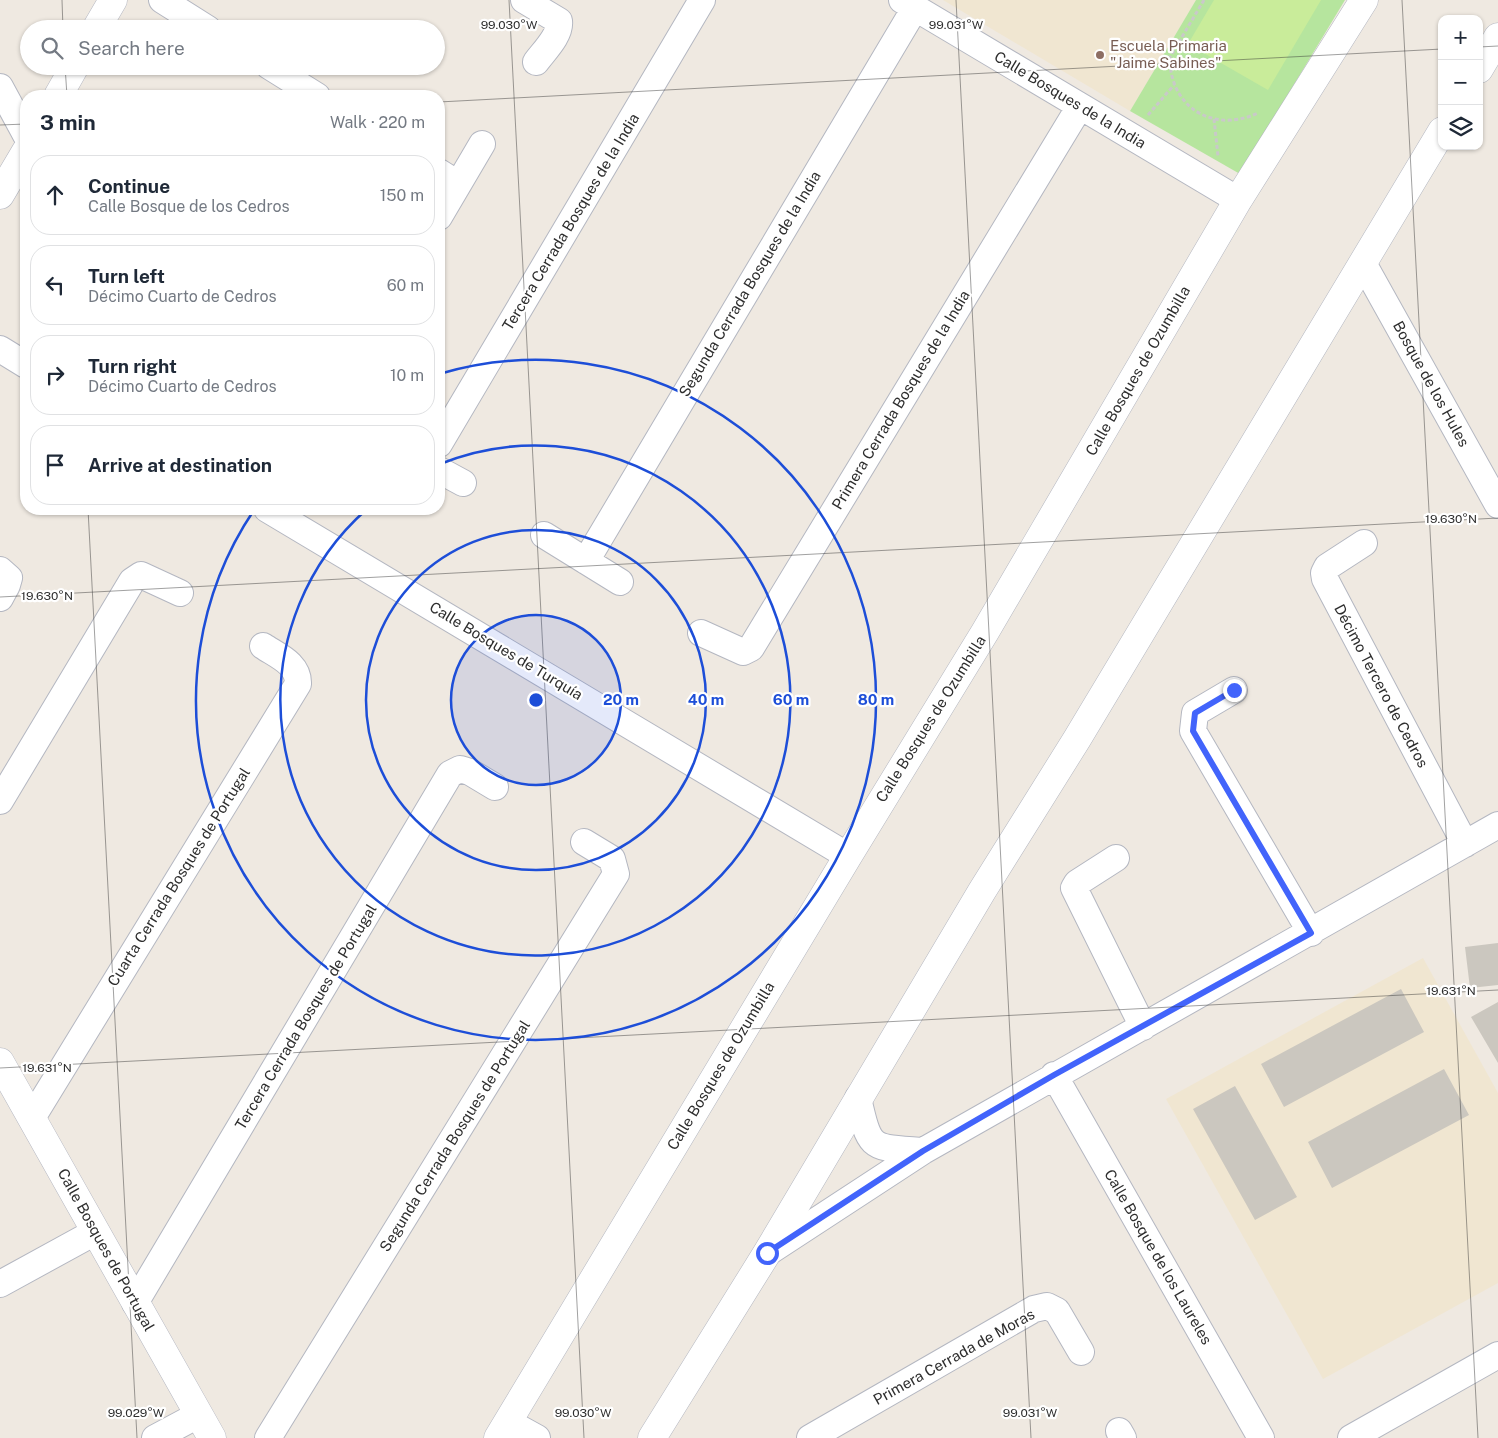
<!DOCTYPE html>
<html lang="en">
<head>
<meta charset="utf-8">
<style>
  :root { --surface:#fff; --page:#f6f6f7; --text:#1f2937; --muted:#747a83; --line:#e0e1e3 }
  body { margin:0; font-family:"Public Sans",sans-serif; background:var(--page); color:var(--text) }
  .controls { position:absolute; right:15px; top:15px; display:grid; overflow:hidden; border-radius:10px; box-shadow:0 1px 4px #0004 }
  .controls button { width:45px; height:45px; display:grid; place-items:center; padding:0; border:0; border-bottom:1px solid var(--line); background:var(--surface); color:var(--text); font:25px sans-serif }
  .stop { position:absolute; width:15px; height:15px; margin:-11px; border:4px solid #4264fb; border-radius:50%; background:#fff }
  .stop.end { background:#4264fb; border-color:#fff; box-shadow:0 1px 5px #0008 }
  .list { margin:0; padding:0; list-style:none }
  h2 { display:flex; justify-content:space-between; align-items:center; height:65px; margin:0; padding:0 20px; font-size:21px }
  h2 small { font-size:16px; font-weight:400; color:var(--muted) }
  .list li { display:grid; grid-template-columns:32px 1fr auto; gap:15px; align-items:center; box-sizing:border-box; height:80px; margin:0 10px 10px; padding:0 10px; border:1px solid var(--line); border-radius:20px }
  .list b { display:block; font-size:19px; white-space:nowrap }
  .list p { margin:0; font-size:16px; white-space:nowrap; color:var(--muted) }
  .list em { font-size:16px; font-style:normal; color:var(--muted) }
  .icon { flex:none; width:28px; height:28px; fill:none; stroke:currentColor; stroke-width:2; stroke-linecap:round; stroke-linejoin:round }
  .map { position:relative; flex:none; width:1498px; height:1438px; overflow:hidden }
  .search { position:absolute; background:var(--surface); box-shadow:0 1px 4px #0004; left:20px; top:20px; width:425px; height:55px; display:flex; align-items:center; gap:12px; box-sizing:border-box; padding:0 18px; border-radius:28px; color:var(--muted); font-size:19px }
  .panel { position:absolute; background:var(--surface); box-shadow:0 1px 4px #0004; left:20px; top:90px; width:425px; height:425px; border-radius:20px }
  .map>svg:first-child { display:block }
  .education { fill:#f0e6d1 }
  .green { fill:#b6e59e }
  .pitch { fill:#c9ec9a }
  .building { fill:#cbc7bf }
  .lines { fill:none; stroke-linecap:round; stroke-linejoin:round }
  .street-casing { stroke:#b4b7c1; stroke-width:28 }
  .secondary-casing { stroke:#b4b7c1; stroke-width:29 }
  .path { stroke:#c9c9c9; stroke-width:3; stroke-dasharray:4 2.5; stroke-linecap:butt }
  .street { stroke:#fff; stroke-width:26 }
  .secondary { stroke:#fff; stroke-width:28 }
  .route { stroke:#4264fb; stroke-width:6 }
  .ticks { fill:none; stroke:#2e2e2e; stroke-width:1; stroke-opacity:0.45 }
  .ring { fill:none; stroke:#1d4ed8; stroke-width:2.5 }
  .education-dot { fill:#8d6e63; stroke:#fff; stroke-width:2 }
  .labels { text-anchor:middle; stroke-width:4.5; stroke-linejoin:round; paint-order:stroke }
  .education-label { font-size:15px; fill:#785e54; stroke:#fff; text-anchor:start }
  .street-label { font-size:15px; fill:#2e2e2e; stroke:#fff }
  .ticks-label { font-size:12px; text-anchor:middle; fill:#2e2e2e; stroke:#fff; stroke-width:4.5; stroke-linejoin:round; paint-order:stroke }
  .centre { fill:#1d4ed8; stroke:#fff; stroke-width:2.5 }
  .ring-label { font-size:15px; text-anchor:middle; font-weight:bold; fill:#1d4ed8; stroke:#fff; stroke-width:4.5; stroke-linejoin:round; paint-order:stroke }
</style>
</head>
<body>
<div class="map">
<svg width="1498" height="1438" viewBox="0 0 1498 1438">
  <rect width="100%" height="100%" fill="#efe9e1"/>
  <path class="education" d="M 943,0 L 1196,0 L 1130,111 Z
    M 1423,958 L 1498,1093 L 1498,1283 L 1323,1379 L 1166,1099 Z"/>
  <path class="green" d="M 1196,0 L 1345,0 L 1240,174 L 1130,111 Z"/>
  <path class="pitch" d="M 1214,0 L 1321,0 L 1268,90 L 1188,44 Z"/>
  <path class="building" d="M 1498,943 L 1498,985 L 1470,988 L 1465,947 Z
    M 1401,989 L 1424,1032 L 1284,1107 L 1261,1064 Z
    M 1498,1002 L 1498,1063 L 1471,1017 Z
    M 1444,1069 L 1469,1115 L 1332,1188 L 1308,1142 Z
    M 1235,1086 L 1297,1197 L 1255,1220 L 1193,1109 Z"/>
  <g class="lines">
    <defs>
      <path id="street" d="M 162,0 L 208,29
        M 524,0 L 559,21 C 561,35 544,51 536,62
        M 902,0 L 1238,200
        M 269,66 L 317,96
        M 0,87 L 26,135
        M 439,172 L 458,184
        M 439,217 L 482,144
        M 1363,263 L 1498,505
        M 0,349 L 26,365
        M 439,444 L 702,0
        M 439,470 L 463,483
        M 267,509 L 848,856
        M 544,535 L 620,582
        M 1364,543 L 1327,567 L 1324,573 L 1325,579 L 1465,844
        M 586,561 L 915,8
        M 0,570 L 9,578 L 7,585 L 0,598
        M 701,633 L 743,652 L 751,648 L 1080,106
        M 1234,690 L 1195,713 L 1193,731 L 1311,933
        M 0,801 L 132,581 L 141,575 L 180,593
        M 1116,858 L 1077,883 L 1074,888 L 1143,1027
        M 1054,1075 L 1261,1438
        M 858,1098 C 870,1151 870,1147 923,1151
        M 32,1118 L 298,684 C 299,664 278,656 263,646
        M 767,1253 L 923,1151 L 1498,825
        M 0,1284 L 95,1232
        M 135,1303 L 450,774 L 460,769 L 470,772 L 495,787
        M 508,1422 L 537,1438
        M 1119,1431 L 1123,1438
        M 155,1438 L 198,1415
        M 268,1438 L 616,874 L 612,859 L 584,842
        M 810,1438 L 1034,1309 L 1047,1306 L 1057,1311 L 1081,1352
        M 1351,1438 L 1498,1355"/>
      <path id="secondary" d="M 96,29 L 113,0
        M 1479,69 L 1498,37
        M 58,96 L 75,66
        M 0,195 L 26,151
        M 0,1062 L 212,1438
        M 498,1438 L 848,856 L 985,632 L 1238,200 L 1364,0
        M 652,1438 L 767,1253 L 982,891 L 1077,739 L 1442,131"/>
    </defs>
    <use href="#street" class="street-casing"/>
    <use href="#secondary" class="secondary-casing"/>
    <path class="path" d="M 1204,0 L 1170,57 C 1169,107 1213,134 1258,113
      M 1148,115 L 1174,85
      M 1214,119 L 1218,156"/>
    <use href="#street" class="street"/>
    <use href="#secondary" class="secondary"/>
  </g>
  <g class="lines">
    <path class="route" d="M 767,1253 L 923,1151 L 1054,1075 L 1311,933 L 1193,731 L 1195,713 L 1234,690"/>
  </g>
  <path class="ticks" d="M 62,0 L 63,29M 509,0 L 584,1438M 956,0 L 1031,1438M 1402,0 L 1478,1438M 1479,47 L 1498,46M 65,66 L 67,96M 439,102 L 1442,49M 0,125 L 26,124M 88,509 L 137,1438M 0,597 L 1498,518M 0,1068 L 1498,990"/>
  <circle cx="536" cy="700" r="85" fill="#1d4ed8" fill-opacity=".12"/>
  <g class="ring">
    <circle cx="536" cy="700" r="85"/>
    <circle cx="536" cy="700" r="170"/>
    <path d="M440 464A255 255 0 1 1 367 509"/>
    <path d="M439 374A340 340 0 1 1 254 510"/>
  </g>
  <circle class="education-dot" cx="1100" cy="55" r="5"/>
  <g class="labels">
    <g class="education-label">
      <text x="1110" y="51">Escuela Primaria<tspan x="1110" dy="17">"Jaime Sabines"</tspan></text>
    </g>
    <g class="street-label">
      <text transform="translate(1070 100) rotate(31)" y="5">Calle Bosques de la India</text>
      <text transform="translate(571 222) rotate(-59)" y="5">Tercera Cerrada Bosques de la India</text>
      <text transform="translate(750 284) rotate(-59)" y="5">Segunda Cerrada Bosques de la India</text>
      <text transform="translate(1138 371) rotate(-60)" y="5">Calle Bosques de Ozumbilla</text>
      <text transform="translate(1431 384) rotate(61)" y="5">Bosque de los Hules</text>
      <text transform="translate(901 400) rotate(-59)" y="5">Primera Cerrada Bosques de la India</text>
      <text transform="translate(506 651) rotate(31)" y="5">Calle Bosques de Turquía</text>
      <text transform="translate(1381 686) rotate(62)" y="5">Décimo Tercero de Cedros</text>
      <text transform="translate(931 719) rotate(-58)" y="5">Calle Bosques de Ozumbilla</text>
      <text transform="translate(179 877) rotate(-58)" y="5">Cuarta Cerrada Bosques de Portugal</text>
      <text transform="translate(306 1017) rotate(-59)" y="5">Tercera Cerrada Bosques de Portugal</text>
      <text transform="translate(721 1066) rotate(-59)" y="5">Calle Bosques de Ozumbilla</text>
      <text transform="translate(455 1136) rotate(-58)" y="5">Segunda Cerrada Bosques de Portugal</text>
      <text transform="translate(106 1250) rotate(61)" y="5">Calle Bosques de Portugal</text>
      <text transform="translate(1158 1257) rotate(60)" y="5">Calle Bosque de los Laureles</text>
      <text transform="translate(954 1357) rotate(-29)" y="5">Primera Cerrada de Moras</text>
    </g>
  </g>
  <g class="ticks-label">
    <text x="509" y="29">99.030°W</text>
    <text x="956" y="29">99.031°W</text>
    <text x="1451" y="523">19.630°N</text>
    <text x="47" y="600">19.630°N</text>
    <text x="1451" y="995">19.631°N</text>
    <text x="47" y="1072">19.631°N</text>
    <text x="136" y="1417">99.029°W</text>
    <text x="583" y="1417">99.030°W</text>
    <text x="1030" y="1417">99.031°W</text>
  </g>
  <circle cx="536" cy="700" r="8" class="centre"/>
  <g class="ring-label">
    <text x="621" y="705">20 m</text>
    <text x="706" y="705">40 m</text>
    <text x="791" y="705">60 m</text>
    <text x="876" y="705">80 m</text>
  </g>
</svg>
<div class="controls">
<button>+</button>
<button>−</button>
<button><svg class="icon" aria-label="layers" viewBox="0 0 24 24"><path d="M12 4l9 5-9 5-9-5zM3 14l9 5 9-5"/></svg></button>
</div>
<div class="stop" style="left:767px;top:1253px"></div>
<div class="stop end" style="left:1234px;top:690px"></div>
<div class="search"><svg class="icon" aria-label="search" viewBox="0 0 24 24"><circle cx="10" cy="10" r="6"/><path d="M15 15l6 6"/></svg>Search here</div>
<section class="panel">
<h2>3 min<small>Walk · 220 m</small></h2>
<ul class="list">
<li><svg class="icon" aria-label="ahead" viewBox="0 0 24 24"><path d="M12 20V5M6 11l6-6 6 6"/></svg><div><b>Continue</b><p>Calle Bosque de los Cedros</p></div><em>150 m</em></li>
<li><svg class="icon" aria-label="left" viewBox="0 0 24 24"><path d="M17 20v-9H6M10 6l-5 5 5 5"/></svg><div><b>Turn left</b><p>Décimo Cuarto de Cedros</p></div><em>60 m</em></li>
<li><svg class="icon" aria-label="right" viewBox="0 0 24 24"><path d="M7 20v-9h11M14 6l5 5-5 5"/></svg><div><b>Turn right</b><p>Décimo Cuarto de Cedros</p></div><em>10 m</em></li>
<li><svg class="icon" aria-label="arrive" viewBox="0 0 24 24"><path d="M6 21V4h12l-3 4 3 4H6"/></svg><div><b>Arrive at destination</b></div></li>
</ul>
</section>
</div>
</body>
</html>
